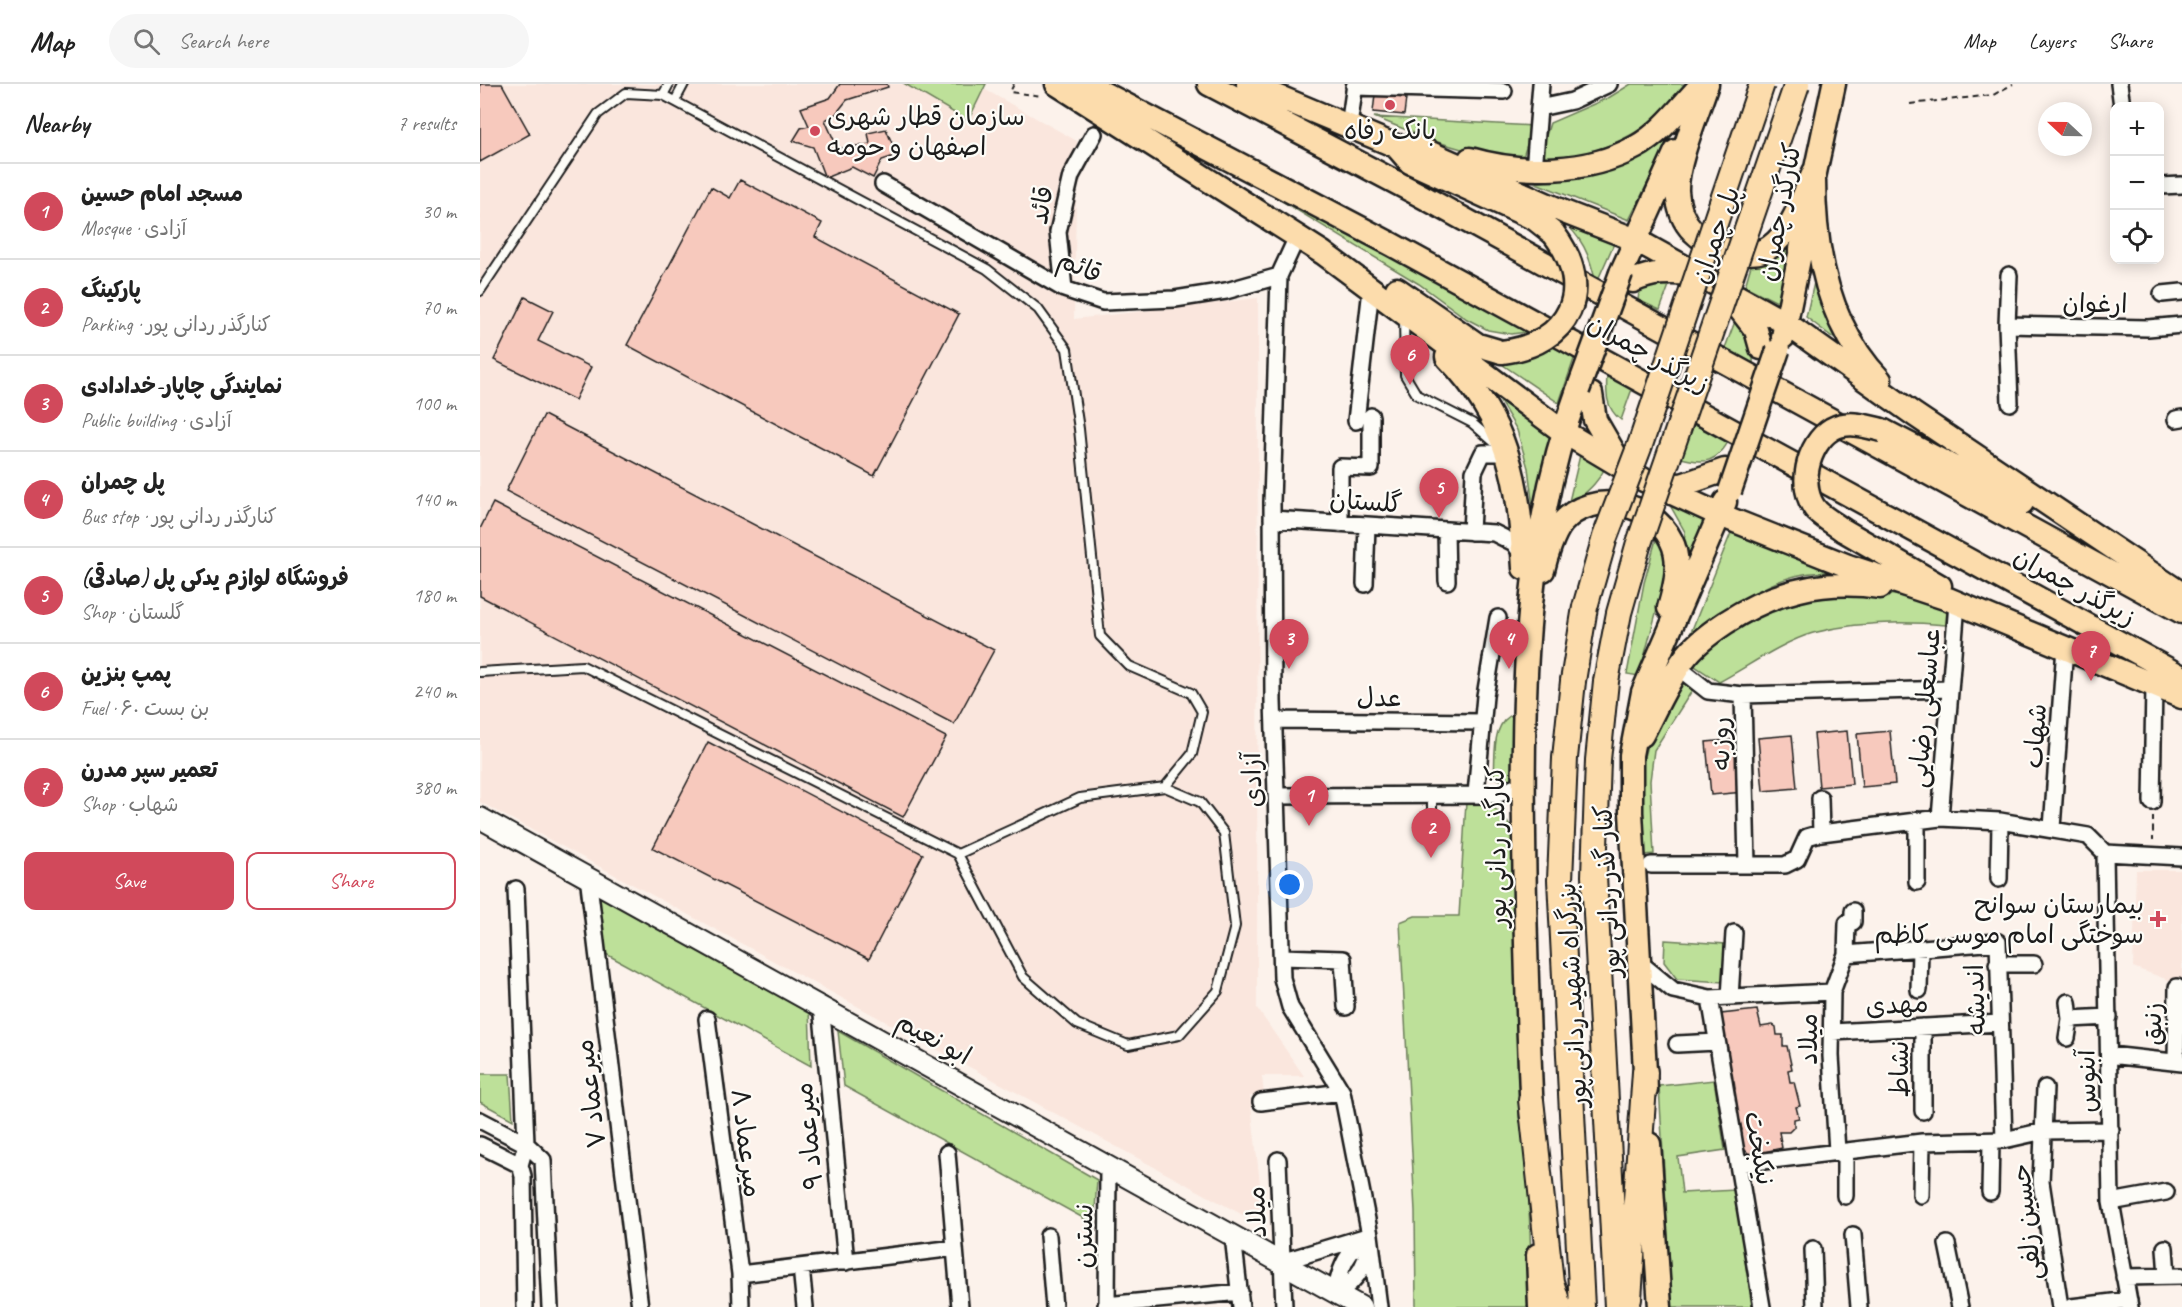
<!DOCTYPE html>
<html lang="en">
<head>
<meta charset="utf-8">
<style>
  :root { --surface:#fff; --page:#f6f6f6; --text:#222; --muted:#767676; --line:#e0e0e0; --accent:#d1495b }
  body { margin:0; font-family:Caveat,"Playpen Sans Arabic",sans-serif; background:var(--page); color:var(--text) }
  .controls { position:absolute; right:18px; top:18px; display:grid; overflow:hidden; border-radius:12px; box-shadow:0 3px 15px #0003 }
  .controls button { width:54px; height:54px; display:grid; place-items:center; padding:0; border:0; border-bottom:2px solid var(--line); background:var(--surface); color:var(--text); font:30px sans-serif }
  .compass { position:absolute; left:1558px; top:18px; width:54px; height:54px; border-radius:50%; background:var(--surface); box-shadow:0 3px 15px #0003; rotate:292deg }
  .you { position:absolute; left:810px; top:801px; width:21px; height:21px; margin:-15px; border:4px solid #fff; border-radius:50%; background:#1a73e8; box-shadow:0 0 0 9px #1a73e833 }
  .badge { display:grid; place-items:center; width:39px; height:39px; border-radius:50%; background:var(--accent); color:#fff; font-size:20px; font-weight:700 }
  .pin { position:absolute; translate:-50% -50px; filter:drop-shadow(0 2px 3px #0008) }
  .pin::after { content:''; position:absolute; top:32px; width:21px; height:18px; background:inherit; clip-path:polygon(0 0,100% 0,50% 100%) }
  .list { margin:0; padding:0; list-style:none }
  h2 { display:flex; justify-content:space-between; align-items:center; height:78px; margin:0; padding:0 24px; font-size:26px }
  h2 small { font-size:20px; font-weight:400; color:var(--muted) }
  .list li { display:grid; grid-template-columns:39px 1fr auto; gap:18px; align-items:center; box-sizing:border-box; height:96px; padding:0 24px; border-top:2px solid var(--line) }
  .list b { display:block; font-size:22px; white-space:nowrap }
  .list p { margin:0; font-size:20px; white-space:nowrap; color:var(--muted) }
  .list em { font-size:20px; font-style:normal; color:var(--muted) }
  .actions { display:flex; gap:12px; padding:18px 24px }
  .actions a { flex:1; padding:14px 0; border:2px solid var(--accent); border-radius:12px; text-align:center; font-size:21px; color:var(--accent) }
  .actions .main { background:var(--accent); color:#fff }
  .icon { flex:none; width:33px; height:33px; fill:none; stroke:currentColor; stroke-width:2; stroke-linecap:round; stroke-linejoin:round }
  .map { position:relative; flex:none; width:1702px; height:1223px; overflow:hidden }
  header { display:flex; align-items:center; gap:36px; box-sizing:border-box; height:84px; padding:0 30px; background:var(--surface); border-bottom:2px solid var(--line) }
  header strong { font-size:28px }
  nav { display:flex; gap:33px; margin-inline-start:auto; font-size:21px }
  .search { width:420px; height:54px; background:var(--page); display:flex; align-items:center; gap:15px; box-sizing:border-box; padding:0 21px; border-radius:33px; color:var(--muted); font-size:22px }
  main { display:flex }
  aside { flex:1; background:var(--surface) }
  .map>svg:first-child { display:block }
  .built { fill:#fae6dd }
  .green { fill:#bde099; stroke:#6c7e5a; stroke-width:1.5 }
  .building { fill:#f7c9bd; stroke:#1c1c1c; stroke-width:1.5 }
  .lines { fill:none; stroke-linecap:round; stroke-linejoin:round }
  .service-casing { stroke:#1c1c1c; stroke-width:12 }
  .minor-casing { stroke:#1c1c1c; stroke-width:20 }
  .secondary-casing { stroke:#1c1c1c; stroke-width:24 }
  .primary-casing { stroke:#1c1c1c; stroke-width:27 }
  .trunk-casing { stroke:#1c1c1c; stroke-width:28 }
  .path { stroke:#1c1c1c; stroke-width:2; stroke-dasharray:6 4.5; stroke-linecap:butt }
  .service { stroke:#fdfcf7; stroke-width:8 }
  .minor { stroke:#fdfcf7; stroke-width:15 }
  .secondary { stroke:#fdfcf7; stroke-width:20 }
  .primary { stroke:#fcdcac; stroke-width:22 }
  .trunk { stroke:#fcdcac; stroke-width:24 }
  .primary-bridge-casing { stroke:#1c1c1c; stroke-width:27; stroke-linecap:butt }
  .trunk-bridge-casing { stroke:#1c1c1c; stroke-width:28; stroke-linecap:butt }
  .primary-bridge { stroke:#fcdcac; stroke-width:22 }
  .trunk-bridge { stroke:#fcdcac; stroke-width:24 }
  .poi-dot { fill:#d1495b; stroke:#fdfcf7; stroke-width:2 }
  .labels { text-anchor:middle; stroke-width:4.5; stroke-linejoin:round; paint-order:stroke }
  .poi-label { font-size:26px; fill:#1c1c1c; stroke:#fdfcf7; text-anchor:start }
  .street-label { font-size:26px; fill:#1c1c1c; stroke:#fdfcf7 }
</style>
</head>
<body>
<header>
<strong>Map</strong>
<div class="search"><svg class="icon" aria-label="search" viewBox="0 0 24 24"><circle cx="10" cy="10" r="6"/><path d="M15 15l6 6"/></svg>Search here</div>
<nav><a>Map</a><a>Layers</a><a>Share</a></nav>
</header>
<main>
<aside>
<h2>Nearby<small>7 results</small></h2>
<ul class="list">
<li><span class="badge">1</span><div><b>مسجد امام حسین</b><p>Mosque · آزادی</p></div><em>30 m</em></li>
<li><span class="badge">2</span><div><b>پارکینگ</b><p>Parking · کنارگذر ردانی پور</p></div><em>70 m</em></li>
<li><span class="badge">3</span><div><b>نمایندگی چاپار-خدادادی</b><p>Public building · آزادی</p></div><em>100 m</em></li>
<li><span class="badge">4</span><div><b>پل چمران</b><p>Bus stop · کنارگذر ردانی پور</p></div><em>140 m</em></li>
<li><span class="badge">5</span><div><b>فروشگاه لوازم یدکی پل (صادقی)</b><p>Shop · گلستان</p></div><em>180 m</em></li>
<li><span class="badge">6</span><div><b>پمپ بنزین</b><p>Fuel · بن بست ۶۰</p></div><em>240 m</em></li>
<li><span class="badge">7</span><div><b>تعمیر سپر مدرن</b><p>Shop · شهاب</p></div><em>380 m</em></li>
</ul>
<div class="actions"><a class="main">Save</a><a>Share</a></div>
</aside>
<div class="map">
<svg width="1702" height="1223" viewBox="0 0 1702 1223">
  <rect width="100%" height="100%" fill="#fcf2eb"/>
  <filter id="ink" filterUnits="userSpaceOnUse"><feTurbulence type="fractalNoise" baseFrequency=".0167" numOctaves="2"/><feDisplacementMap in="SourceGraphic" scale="12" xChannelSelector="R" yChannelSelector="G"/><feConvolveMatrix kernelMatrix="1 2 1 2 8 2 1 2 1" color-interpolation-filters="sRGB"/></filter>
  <g filter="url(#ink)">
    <path class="built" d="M 0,0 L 495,0 L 597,57 L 594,235 L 778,214 L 777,924 L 824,992 L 782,992 L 784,1011 L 770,1012 L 785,1143 L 0,718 Z
      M 1656,786 L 1702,786 L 1702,901 L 1653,883 Z"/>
    <path class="green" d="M 425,0 L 506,0 L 488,37 Z
      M 1151,0 L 1206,0 C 1174,52 1113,71 1057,81 L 1070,39 L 1130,13 Z
      M 894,33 L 1053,42 L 1040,82 L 954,57 Z
      M 1199,37 L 1149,136 L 1056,99 L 1103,91 Z
      M 719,67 L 1055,247 L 1031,250 L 1008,246 L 987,235 L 939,200 Z
      M 1079,134 L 1136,155 L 1116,200 C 1110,171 1102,152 1079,134 Z
      M 1320,139 L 1305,222 L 1265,202 L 1272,178 Z
      M 1337,186 L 1368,265 L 1326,233 Z
      M 1191,196 L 1180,226 L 1158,216 L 1159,208 L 1170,200 Z
      M 1257,232 C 1268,246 1274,263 1273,281 L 1245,264 Z
      M 1073,261 L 1095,272 L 1079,319 L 1023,281 L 1027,273 L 1056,271 Z
      M 1127,289 L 1153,302 L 1141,336 C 1125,324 1126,308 1127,289 Z
      M 1012,304 L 1072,349 L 1053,423 L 1048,384 L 1037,346 Z
      M 1211,337 L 1250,354 C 1238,379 1224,381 1198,373 Z
      M 1100,371 L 1125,384 C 1115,404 1102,410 1087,426 Z
      M 1186,414 L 1227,432 L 1200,506 L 1205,448 Z
      M 1253,444 L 1366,487 C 1352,488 1338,488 1324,490 C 1279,498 1242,532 1207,558 Z
      M 1178,448 L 1189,481 L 1159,592 L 1147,590 L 1164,499 Z
      M 1370,507 L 1415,511 L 1467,523 L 1466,541 C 1422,537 1376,538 1333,549 C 1302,558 1267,583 1239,598 L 1213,581 C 1263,531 1299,512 1370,507 Z
      M 1207,599 L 1213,605 L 1174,666 L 1170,697 L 1174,770 L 1165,771 C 1162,734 1156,691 1169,655 C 1176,636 1188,618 1197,601 Z
      M 1036,629 L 1037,693 L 1021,696 L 1014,693 C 1016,670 1010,638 1036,629 Z
      M 986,718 C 1014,719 1020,725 1034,749 L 1053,1223 L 936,1223 L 935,1127 L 920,838 L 935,832 L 979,832 Z
      M 118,804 L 329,924 L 331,982 L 126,870 Z
      M 1185,856 L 1246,860 L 1243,898 L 1197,895 L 1184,878 Z
      M 358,947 L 617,1096 L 614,1140 L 364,1002 Z
      M 0,990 L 30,990 L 33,1036 L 0,1018 Z
      M 1234,996 L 1245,1066 L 1198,1073 L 1202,1109 L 1255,1106 L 1272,1223 L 1192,1223 L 1179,1002 Z"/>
    <path class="building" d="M 0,0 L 22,0 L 50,50 L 0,78 Z
      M 0,0 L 22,0 L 50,50 L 0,78 Z
      M 360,0 L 407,0 L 408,3 L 367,16 L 355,31 L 345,36 L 358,65 L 390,60 L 388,49 L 406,45 L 417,71 L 402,76 L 393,94 L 372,83 L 345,94 L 333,63 L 313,57 L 321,44 L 329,42 L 321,24 L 350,14 Z
      M 895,11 L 926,14 L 924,31 L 893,28 Z
      M 260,96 L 342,139 L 335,153 L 479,230 L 394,392 L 147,261 L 231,103 L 250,114 Z
      M 45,213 L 73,227 L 58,257 L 111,283 L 95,316 L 14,276 Z
      M 64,331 L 514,566 L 474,640 L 26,407 Z
      M 13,419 L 466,653 L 423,733 L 0,512 L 0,445 Z
      M 1367,647 L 1372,700 L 1339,703 L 1334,650 Z
      M 1410,647 L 1415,700 L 1382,703 L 1377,650 Z
      M 1312,651 L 1317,704 L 1283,707 L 1278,654 Z
      M 1259,655 L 1264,708 L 1231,711 L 1226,658 Z
      M 228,658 L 443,770 L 389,875 L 173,764 Z
      M 1277,926 L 1281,943 L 1293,941 L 1296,943 L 1297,951 L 1303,951 L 1303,962 L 1307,962 L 1312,985 L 1308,986 L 1310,998 L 1314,998 L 1320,1022 L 1316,1023 L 1319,1034 L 1314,1035 L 1314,1043 L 1309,1048 L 1299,1048 L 1302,1064 L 1270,1071 L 1263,1064 L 1260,1065 L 1256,1048 L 1262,1046 L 1260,1037 L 1256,1037 L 1250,1010 L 1255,1005 L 1254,997 L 1247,996 L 1243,966 L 1248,965 L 1246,958 L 1240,958 L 1237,938 L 1242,938 L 1241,930 Z"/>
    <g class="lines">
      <defs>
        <path id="service" d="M 183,11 L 189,0
          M 195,17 L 204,0
          M 0,207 L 118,30 L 146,9 L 183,11 L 507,185 L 558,225 L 587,265 L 599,345 L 620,552 L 649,582 L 711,609 L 722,628 L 712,670 L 685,703 L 600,714 L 478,770 L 103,582 L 0,588
          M 924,233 L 925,291 L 937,311 L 992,339 L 1015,359
          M 952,712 L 952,726
          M 478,770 L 543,893 L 597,940 L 648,961 L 699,951 L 738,907 L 755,842 L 744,749 L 720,718 L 685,703"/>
        <path id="minor" d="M 1639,0 L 1642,22
          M 874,3 L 1024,7
          M 1059,24 L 1092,17 L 1129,0
          M 869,42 L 875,0
          M 1054,86 L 1061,0
          M 403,100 L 584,205 L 623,218 L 695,215 L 746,207 L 799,192
          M 1680,102 L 1702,101
          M 817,153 L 799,192 L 792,418 L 793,617 L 802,894 L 810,923 L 862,1008 L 890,1151 L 899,1223
          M 1529,191 L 1527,241 L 1530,319
          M 584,205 L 578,148 L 591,92 L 614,50
          M 1682,210 L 1702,208
          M 1527,241 L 1668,244 L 1702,241
          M 1696,335 L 1702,334
          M 876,337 L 891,205
          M 792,435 L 1014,449 L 1034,459 L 1043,472
          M 860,440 L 860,383 L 891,384 L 891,332
          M 966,446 L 967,497
          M 991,448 L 994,388 L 1003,369 L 1027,369
          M 885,500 L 887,441
          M 1199,584 L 1228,607 L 1263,611 L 1267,781
          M 1263,611 L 1470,605
          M 794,636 L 1003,638
          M 996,710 L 1005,612 L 1018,534
          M 796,712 L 1017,711 L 1044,699
          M 1340,714 L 1341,749
          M 1672,718 L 1674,602
          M 1460,734 L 1477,519
          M 1572,744 L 1585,563
          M 1625,769 L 1631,1118 L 1650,1223
          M 1171,781 L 1305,781 L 1317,775 L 1327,753 L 1341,749 L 1460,734 L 1520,737 L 1608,752 L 1625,769 L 1702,773
          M 108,792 L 160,1223
          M 1519,795 L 1520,737
          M 1437,798 L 1437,736
          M 36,805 L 46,1060 L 40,1081
          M 1366,870 L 1367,839 L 1373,838 L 1373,827
          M 802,873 L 863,875 L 866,923
          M 1159,878 L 1193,906 L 1230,914 L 1352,908 L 1351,972 L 1357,1067 L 1365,1071 L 1365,1112
          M 1517,880 L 1554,880
          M 1439,906 L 1440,865
          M 1352,908 L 1366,870 L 1518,858 L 1524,1056
          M 1250,913 L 1254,849
          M 1230,914 L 1282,1223
          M 341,921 L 366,1178
          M 227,935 L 260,1190 L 261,1223
          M 1590,935 L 1629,933
          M 1443,943 L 1443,1027
          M 1352,948 L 1520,939
          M 1587,954 L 1590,935 L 1588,918
          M 1197,960 L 1237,958
          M 1630,971 L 1702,979
          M 1696,978 L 1697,903
          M 1565,1004 L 1561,1098 L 1580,1223
          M 781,1018 L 862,1008
          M 0,1036 L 46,1060 L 63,1076 L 70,1223
          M 0,1061 L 40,1081 L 43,1092 L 45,1223
          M 467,1069 L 480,1223
          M 798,1076 L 804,1223
          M 1259,1080 L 1442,1058 L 1524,1056 L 1564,1047 L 1631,1046
          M 1510,1108 L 1511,1057
          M 1441,1111 L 1442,1058
          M 1631,1118 L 1686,1108
          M 890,1151 C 888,1177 880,1196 856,1209 C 859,1184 868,1165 890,1151 Z
          M 1373,1151 L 1379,1223
          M 568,1152 L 574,1223
          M 753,1152 L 761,1223
          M 1467,1160 L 1480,1223
          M 1685,1164 L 1687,1192
          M 1333,1165 L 1335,1223
          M 801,1178 L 884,1153
          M 321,1183 L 325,1223
          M 260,1190 L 475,1164
          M 1644,1193 L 1702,1192
          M 626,1221 L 760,1208
          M 627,1223 L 628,1082
          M 1591,1223 L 1649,1216"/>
        <path id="secondary" d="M 0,734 L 881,1223"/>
        <path id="primary" d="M 577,0 L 843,169 L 1082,347 L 1164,396 L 1240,431 L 1368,482 L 1468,515 L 1702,613
          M 606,0 L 911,160 L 1702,593
          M 729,0 L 938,110 L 1702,528
          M 768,0 L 916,62 L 937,63 L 1084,128 L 1156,156 L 1307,240 L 1435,331 L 1702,510
          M 1227,0 C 1218,28 1196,79 1197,107 C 1199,142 1220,161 1254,167 C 1266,169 1279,171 1290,163 C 1313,147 1323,112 1334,88
          M 916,62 L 930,78 L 1055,135 L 1074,150
          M 990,75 C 1042,90 1107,90 1156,63 C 1182,49 1202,21 1222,0
          M 1334,96 C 1334,167 1349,243 1400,296
          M 1332,103 L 1354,0
          M 1141,189 L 1196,67
          M 1153,197 C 1173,188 1188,188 1210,190
          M 917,205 L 998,261 L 1022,268
          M 1252,215 L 1276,246 L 1281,264
          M 1303,253 L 1327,136
          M 967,273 C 1029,337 1039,397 1044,484
          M 1111,310 L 1115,336 L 1140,379
          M 1402,346 L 1542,419
          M 1177,400 L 1202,401 L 1245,386
          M 1363,446 L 1460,502
          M 1063,486 C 1066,473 1073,450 1082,439 C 1110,405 1173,418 1191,456 C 1202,477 1195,503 1189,524
          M 1162,651 C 1175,626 1187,598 1204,575 C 1214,561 1230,549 1245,539 C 1293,507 1343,495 1400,503
          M 1166,1006 L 1151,728 L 1151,671 L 1163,608 L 1245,418
          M 1052,1033 C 1048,939 1045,845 1044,751 C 1042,601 1045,449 1098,306
          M 1169,1060 L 1180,1223
          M 1058,1171 L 1060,1223"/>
        <path id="trunk" d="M 1093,597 L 1085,674 L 1080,796 L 1102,1223
          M 1126,597 L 1118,676 L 1114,792 L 1137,1223
          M 1051,1016 L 1071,1198 L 1079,1223
          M 1149,1215 L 1165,988"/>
      </defs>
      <use href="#service" class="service-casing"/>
      <use href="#minor" class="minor-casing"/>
      <use href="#secondary" class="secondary-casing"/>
      <use href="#primary" class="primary-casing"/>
      <use href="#trunk" class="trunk-casing"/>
      <path class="path" d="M 534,0 L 530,8 L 562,12
        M 1430,20 L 1513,11 L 1533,0
        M 1673,732 L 1673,756"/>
      <use href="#service" class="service"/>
      <use href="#minor" class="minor"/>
      <use href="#secondary" class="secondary"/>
      <use href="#primary" class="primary"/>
      <use href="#trunk" class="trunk"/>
      <defs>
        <path id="primary-bridge" d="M 1022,268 C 1090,260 1116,205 1074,150
          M 1098,306 L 1141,189
          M 1250,407 L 1298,266
          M 1363,446 C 1355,440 1344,434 1337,427 C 1317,405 1327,360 1352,345 C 1368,336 1386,342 1402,346"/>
        <path id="trunk-bridge" d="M 1093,597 L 1105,523 L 1125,453 L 1160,361 L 1282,0
          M 1126,597 L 1139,529 L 1158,462 L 1317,0"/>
      </defs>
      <use href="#primary-bridge" class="primary-bridge-casing"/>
      <use href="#trunk-bridge" class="trunk-bridge-casing"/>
      <use href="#primary-bridge" class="primary-bridge"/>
      <use href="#trunk-bridge" class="trunk-bridge"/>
    </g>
  </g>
  <g class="poi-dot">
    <circle cx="910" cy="21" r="6"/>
    <circle cx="335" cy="47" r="6"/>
    <path d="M1675 826h6v6h6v6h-6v6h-6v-6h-6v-6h6z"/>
  </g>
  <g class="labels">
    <g class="poi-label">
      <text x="347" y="41">سازمان قطار شهری<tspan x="347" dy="30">اصفهان و حومه</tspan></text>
      <text x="910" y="55" text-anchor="middle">بانک رفاه</text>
      <text x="1664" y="829" text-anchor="end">بیمارستان سوانح<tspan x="1664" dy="30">سوختگی امام موسی کاظم</tspan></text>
    </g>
    <g class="street-label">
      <text transform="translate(561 121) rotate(-80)" y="9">قائد</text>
      <text transform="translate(1299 128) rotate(-79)" y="9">کنارگذر چمران</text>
      <text transform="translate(1235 151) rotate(-71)" y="9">پل چمران</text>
      <text transform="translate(600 182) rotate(23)" y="9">قائم</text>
      <text transform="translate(1615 219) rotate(1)" y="9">ارغوان</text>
      <text transform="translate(1169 269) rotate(29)" y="9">زیرگذر چمران</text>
      <text transform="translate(886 417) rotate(4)" y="9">گلستان</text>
      <text transform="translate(1595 502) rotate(29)" y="9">زیرگذر چمران</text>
      <text transform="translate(899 613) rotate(1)" y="9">عدل</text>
      <text transform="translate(1444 624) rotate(-85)" y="9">عباسعلی رضایی</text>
      <text transform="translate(1555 652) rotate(-86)" y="9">شهاب</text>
      <text transform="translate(1240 660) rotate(-91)" y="9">روزبه</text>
      <text transform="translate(772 696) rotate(-92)" y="9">آزادی</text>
      <text transform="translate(1016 762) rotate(-91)" y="9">کنارگذر ردانی پور</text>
      <text transform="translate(1127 807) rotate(-93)" y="9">کنار گذر ردانی پور</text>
      <text transform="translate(1092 911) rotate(-93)" y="9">بزرگراه شهید ردانی پور</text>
      <text transform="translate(1495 916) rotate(-92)" y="9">اندیشه</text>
      <text transform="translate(1417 920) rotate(-3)" y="9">مهدی</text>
      <text transform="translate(1672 940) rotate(-90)" y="9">زنبق</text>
      <text transform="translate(454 954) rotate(29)" y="9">ابو نعیم</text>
      <text transform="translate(1328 955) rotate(-90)" y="9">میلاد</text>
      <text transform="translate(1419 985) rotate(-90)" y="9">نشاط</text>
      <text transform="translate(1606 997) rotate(-91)" y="9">آبنوس</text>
      <text transform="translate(110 1010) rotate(-97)" y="9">میرعماد ۷</text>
      <text transform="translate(328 1052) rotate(-96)" y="9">میرعماد ۹</text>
      <text transform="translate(267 1059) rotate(83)" y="9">میرعماد ۸</text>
      <text transform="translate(1280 1064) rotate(80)" y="9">نیکبخت</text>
      <text transform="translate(776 1128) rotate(-92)" y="9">میلاد</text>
      <text transform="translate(1546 1138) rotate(-96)" y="9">حسین زلفی</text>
      <text transform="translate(603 1152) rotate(-89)" y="9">نسترن</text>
    </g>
  </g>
</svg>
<div class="controls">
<button>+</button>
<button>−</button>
<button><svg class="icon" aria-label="locate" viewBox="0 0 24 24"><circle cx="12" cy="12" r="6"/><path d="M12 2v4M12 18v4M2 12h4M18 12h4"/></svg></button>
</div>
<svg class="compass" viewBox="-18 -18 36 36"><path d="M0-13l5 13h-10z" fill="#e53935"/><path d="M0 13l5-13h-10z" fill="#767676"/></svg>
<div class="you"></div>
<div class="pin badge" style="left:829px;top:742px">1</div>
<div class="pin badge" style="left:951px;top:774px">2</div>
<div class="pin badge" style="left:809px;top:585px">3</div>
<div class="pin badge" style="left:1029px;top:585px">4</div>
<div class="pin badge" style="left:959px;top:434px">5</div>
<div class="pin badge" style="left:930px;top:301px">6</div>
<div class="pin badge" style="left:1611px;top:597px">7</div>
</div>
</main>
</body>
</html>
